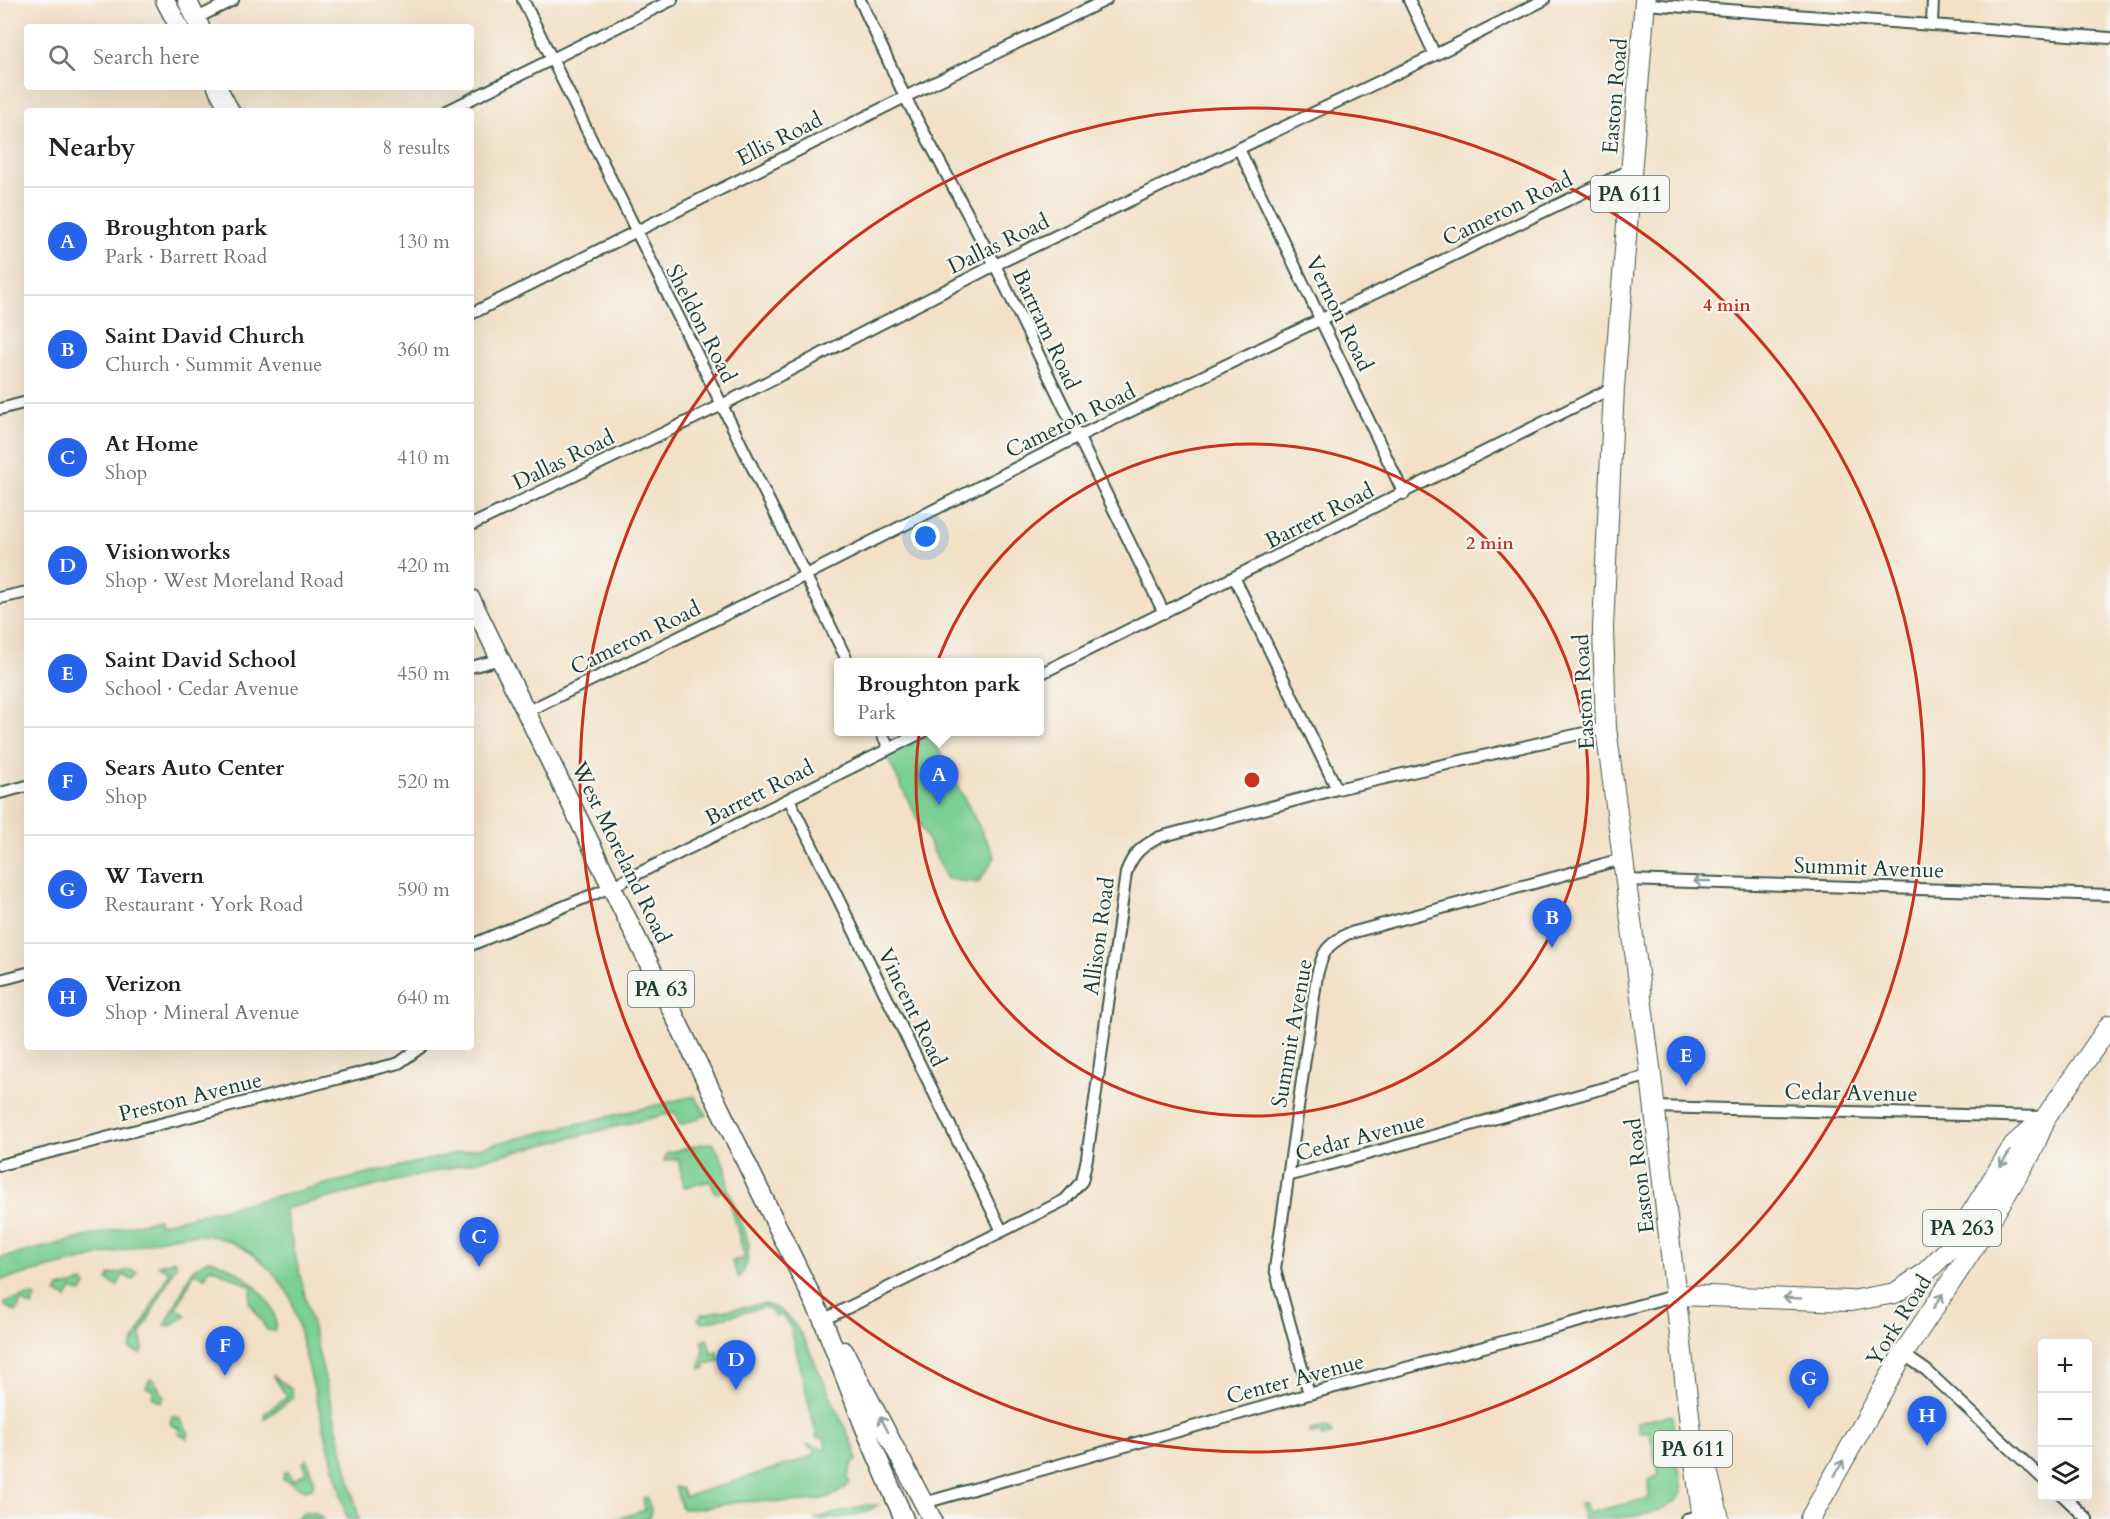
<!DOCTYPE html>
<html lang="en">
<head>
<meta charset="utf-8">
<style>
  :root { --surface:#fff; --page:#f2f2f2; --text:#222; --muted:#767676; --line:#e0e0e0; --accent:#2563eb }
  body { margin:0; font-family:Cardo,serif; background:var(--page); color:var(--text) }
  .controls { position:absolute; right:18px; bottom:18px; display:grid; overflow:hidden; border-radius:6px; box-shadow:0 6px 24px #0002 }
  .controls button { width:54px; height:54px; display:grid; place-items:center; padding:0; border:0; border-bottom:2px solid var(--line); background:var(--surface); color:var(--text); font:30px sans-serif }
  .you { position:absolute; left:926px; top:537px; width:21px; height:21px; margin:-15px; border:4px solid #fff; border-radius:50%; background:#1a73e8; box-shadow:0 0 0 9px #1a73e833 }
  .badge { display:grid; place-items:center; width:39px; height:39px; border-radius:50%; background:var(--accent); color:#fff; font-size:20px; font-weight:700 }
  .pin { position:absolute; translate:-50% -50px; filter:drop-shadow(0 2px 3px #0008) }
  .pin::after { content:''; position:absolute; top:32px; width:21px; height:18px; background:inherit; clip-path:polygon(0 0,100% 0,50% 100%) }
  .popup { position:absolute; left:834px; top:658px; width:210px; height:78px; box-sizing:border-box; display:grid; place-content:center; border-radius:6px; background:var(--surface); filter:drop-shadow(0 2px 4px #0005); font-size:20px; white-space:nowrap; color:var(--muted) }
  .popup b { font-size:22px; color:var(--text) }
  .popup::after { content:''; position:absolute; left:50%; top:100%; margin-left:-12px; border:12px solid transparent; border-top-color:var(--surface) }
  .list { margin:0; padding:0; list-style:none }
  h2 { display:flex; justify-content:space-between; align-items:center; height:78px; margin:0; padding:0 24px; font-size:26px }
  h2 small { font-size:20px; font-weight:400; color:var(--muted) }
  .list li { display:grid; grid-template-columns:39px 1fr auto; gap:18px; align-items:center; box-sizing:border-box; height:108px; padding:0 24px; border-top:2px solid var(--line) }
  .list b { display:block; font-size:22px; white-space:nowrap }
  .list p { margin:0; font-size:20px; white-space:nowrap; color:var(--muted) }
  .list em { font-size:20px; font-style:normal; color:var(--muted) }
  .icon { flex:none; width:33px; height:33px; fill:none; stroke:currentColor; stroke-width:2; stroke-linecap:round; stroke-linejoin:round }
  .map { position:relative; flex:none; width:2110px; height:1519px; overflow:hidden }
  .search { position:absolute; background:var(--surface); box-shadow:0 6px 24px #0002; left:24px; top:24px; width:450px; height:66px; display:flex; align-items:center; gap:15px; box-sizing:border-box; padding:0 21px; border-radius:6px; color:var(--muted); font-size:22px }
  .panel { position:absolute; background:var(--surface); box-shadow:0 6px 24px #0002; left:24px; top:108px; width:450px; height:942px; border-radius:6px }
  .map>svg:first-child { display:block }
  .green { fill:#7bcf93; stroke:#4d8664; stroke-width:1.5 }
  .lines { fill:none; stroke-linecap:round; stroke-linejoin:round }
  .street-casing { stroke:#3f564a; stroke-width:14 }
  .primary-casing { stroke:#3f564a; stroke-width:21 }
  .highway-casing { stroke:#3f564a; stroke-width:22 }
  .street { stroke:#fff; stroke-width:10 }
  .primary { stroke:#fff; stroke-width:18 }
  .highway { stroke:#fff; stroke-width:20 }
  .oneway { stroke:#8f9e9a }
  .ring { fill:none; stroke:#c8321e; stroke-width:3 }
  .labels { text-anchor:middle; stroke-width:4.5; stroke-linejoin:round; paint-order:stroke }
  .shield { fill:#f6f6f2; stroke:#60746d; stroke-width:1.5 }
  .shield-label { font-size:21px; font-weight:bold; fill:#1f3d34 }
  .street-label { font-size:22px; fill:#1f3d34; stroke:#f6f6f2 }
  .centre { fill:#c8321e; stroke:#f6f6f2; stroke-width:3 }
  .ring-label { font-size:18px; text-anchor:middle; font-weight:bold; fill:#c8321e; stroke:#f6f6f2; stroke-width:4.5; stroke-linejoin:round; paint-order:stroke }
</style>
</head>
<body>
<div class="map">
<svg width="2110" height="1519" viewBox="0 0 2110 1519">
  <rect width="100%" height="100%" fill="#f6f6f2"/>
  <filter id="ink" filterUnits="userSpaceOnUse"><feTurbulence type="fractalNoise" baseFrequency=".0167" numOctaves="2"/><feDisplacementMap in="SourceGraphic" scale="12" xChannelSelector="R" yChannelSelector="G"/><feConvolveMatrix kernelMatrix="1 2 1 2 8 2 1 2 1" color-interpolation-filters="sRGB"/></filter>
  <filter id="wash" filterUnits="userSpaceOnUse"><feTurbulence type="fractalNoise" baseFrequency=".008" numOctaves="4" result="noise"/><feDisplacementMap in="SourceGraphic" scale="24" xChannelSelector="R" yChannelSelector="G"/><feGaussianBlur stdDeviation="1.35" result="paint"/><feColorMatrix in="noise" values="0 0 0 0 0 0 0 0 0 0 0 0 0 0 0 0 0 1.4 0 .05"/><feComposite in="paint" operator="in"/></filter>
  <g filter="url(#wash)">
    <rect width="100%" height="100%" fill="#f2e1c7"/>
    <path class="green" d="M 930,733 L 995,857 L 978,883 L 947,879 L 885,753 Z
      M 694,1096 L 707,1115 L 680,1125 L 675,1112 L 284,1209 L 359,1519 L 347,1519 L 291,1298 C 269,1261 234,1232 187,1235 C 164,1236 139,1246 116,1252 C 77,1261 39,1271 0,1280 L 0,1258 L 158,1219 L 159,1224 Z
      M 706,1143 L 713,1143 L 726,1167 L 728,1188 L 749,1244 L 747,1264 L 739,1278 L 732,1261 L 745,1258 L 727,1191 L 715,1193 L 711,1181 L 684,1187 L 678,1158 L 664,1161 L 667,1153 Z
      M 175,1260 L 176,1265 L 141,1334 L 143,1351 L 140,1354 L 130,1349 L 169,1272 L 158,1265 Z
      M 208,1260 C 233,1262 285,1303 274,1331 L 267,1330 L 249,1301 L 252,1287 L 211,1267 L 205,1277 L 194,1273 L 177,1308 L 186,1316 L 169,1327 L 165,1326 L 193,1269 Z
      M 130,1270 L 137,1272 L 133,1280 L 123,1275 L 117,1286 L 107,1280 L 110,1275 Z
      M 83,1282 L 86,1285 L 82,1293 L 72,1289 L 67,1298 L 56,1293 L 59,1288 Z
      M 31,1295 L 36,1297 L 32,1307 L 21,1301 L 16,1312 L 5,1306 L 5,1302 Z
      M 763,1304 C 784,1307 796,1325 806,1343 L 855,1450 L 857,1461 L 852,1463 L 847,1480 L 850,1482 C 828,1512 773,1498 742,1502 C 723,1503 701,1511 682,1509 L 675,1487 L 681,1488 L 685,1497 L 811,1457 L 815,1452 L 806,1444 L 826,1449 L 824,1438 L 817,1438 L 791,1328 L 782,1315 L 774,1317 L 772,1311 L 765,1307 L 702,1323 L 698,1319 L 702,1314 Z
      M 707,1338 L 711,1353 L 718,1352 L 720,1361 L 704,1364 L 705,1369 L 701,1369 C 699,1360 706,1356 702,1342 Z
      M 744,1345 L 747,1346 L 749,1353 L 732,1357 L 733,1362 L 726,1363 L 722,1348 Z
      M 273,1375 L 291,1389 L 293,1398 L 264,1419 L 265,1413 L 287,1397 Z
      M 150,1379 L 154,1380 L 164,1397 L 161,1402 L 152,1397 L 154,1391 L 146,1387 Z
      M 1672,1415 L 1682,1492 C 1669,1519 1611,1519 1583,1519 L 1580,1503 L 1586,1503 L 1588,1513 L 1649,1498 L 1648,1481 L 1659,1475 L 1649,1431 L 1640,1433 L 1637,1422 Z
      M 172,1416 L 179,1418 L 189,1433 L 187,1438 L 178,1434 L 180,1429 L 170,1424 Z
      M 1326,1427 L 1332,1432 L 1331,1435 L 1322,1437 L 1321,1433 L 1309,1434 L 1311,1430 Z
      M 307,1459 L 314,1482 L 312,1488 L 304,1490 L 283,1479 L 284,1472 L 288,1472 L 293,1480 L 307,1472 L 303,1463 Z
      M 643,1498 L 647,1497 L 651,1510 L 649,1519 L 616,1519 L 645,1510 Z
      M 867,1505 L 878,1505 C 860,1518 835,1519 814,1519 Z
      M 305,1512 L 316,1513 L 323,1519 L 296,1519 Z"/>
  </g>
  <g filter="url(#ink)">
    <g class="lines">
      <defs>
        <path id="street" d="M 523,0 L 848,662
          M 860,0 L 905,97 L 995,265 L 1164,613
          M 1409,0 L 1435,55
          M 1645,4 L 2110,38
          M 197,18 L 233,0
          M 1932,23 L 1933,0
          M 447,111 L 672,0
          M 1239,149 L 1404,494
          M 471,314 L 905,97 L 1106,0
          M 0,409 L 27,402
          M 471,525 L 722,405 L 995,265 L 1435,55 L 1544,0
          M 1235,579 L 1337,789
          M 0,598 L 27,592
          M 471,667 L 501,659
          M 1040,674 L 1614,387
          M 528,711 L 806,575 L 1077,437 L 1632,169
          M 881,732 L 889,748
          M 0,793 L 27,786
          M 789,799 L 1002,1231
          M 1626,880 L 2110,895
          M 471,945 L 611,887 L 923,732
          M 0,980 L 27,973
          M 1655,1107 L 2044,1117
          M 0,1165 L 399,1063 L 421,1047
          M 1288,1176 L 1651,1075
          M 823,1320 L 1065,1200 L 1082,1181 L 1087,1158 L 1126,873 C 1132,854 1142,846 1160,837 L 1337,789 L 1606,728
          M 1903,1354 L 1926,1370 L 2042,1478
          M 1309,1394 L 1275,1269 L 1317,975 C 1323,951 1326,946 1347,934 L 1622,859
          M 2063,1496 L 2087,1519
          M 924,1503 L 1309,1394 L 1677,1295
          M 1686,1519 L 1706,1514"/>
        <path id="primary" d="M 165,0 L 179,27
          M 187,0 L 200,27
          M 217,87 L 230,111
          M 471,599 L 823,1320 L 864,1426 L 904,1519
          M 844,1351 L 932,1519"/>
        <path id="highway" d="M 1645,0 L 1614,387 L 1603,628 L 1606,728 L 1651,1075 L 1691,1433 L 1703,1519
          M 1677,1295 L 1851,1301 L 1895,1293 L 1924,1274 L 1950,1248 L 2014,1145 L 2041,1121
          M 1705,1462 L 1719,1519
          M 1810,1519 L 1903,1354 L 1970,1253 L 2032,1151 L 2046,1117 L 2110,1025"/>
      </defs>
      <use href="#street" class="street-casing"/>
      <use href="#primary" class="primary-casing"/>
      <use href="#highway" class="highway-casing"/>
      <use href="#street" class="street"/>
      <use href="#primary" class="primary"/>
      <use href="#highway" class="highway"/>
    </g>
    <defs><path id="oneway-shaft" d="M-6 0H5M1.5-3L5.5 0L1.5 3" fill="none" stroke-width="1.6" stroke-linecap="round" stroke-linejoin="round" transform="scale(1.5)"/></defs>
    <g class="oneway">
      <use href="#oneway-shaft" transform="translate(1702 881) rotate(-178)"/>
      <use href="#oneway-shaft" transform="translate(2005 1159) rotate(122)"/>
      <use href="#oneway-shaft" transform="translate(1792 1298) rotate(-177)"/>
      <use href="#oneway-shaft" transform="translate(1938 1301) rotate(-57)"/>
      <use href="#oneway-shaft" transform="translate(884 1424) rotate(-118)"/>
      <use href="#oneway-shaft" transform="translate(1839 1468) rotate(-60)"/>
    </g>
  </g>
  <g class="ring">
    <circle cx="1252" cy="780" r="336"/>
    <circle cx="1252" cy="780" r="672"/>
  </g>
  <g class="labels">
    <g class="shield">
      <rect x="1591" y="176" width="78" height="36" rx="4.5"/>
      <rect x="628" y="971" width="66" height="36" rx="4.5"/>
      <rect x="1923" y="1210" width="78" height="36" rx="4.5"/>
      <rect x="1654" y="1431" width="78" height="36" rx="4.5"/>
    </g>
    <g class="shield-label">
      <text x="1630" y="201">PA 611</text>
      <text x="661" y="996">PA 63</text>
      <text x="1962" y="1235">PA 263</text>
      <text x="1693" y="1456">PA 611</text>
    </g>
    <g class="street-label">
      <text transform="translate(1614 96) rotate(-85)" y="8">Easton Road</text>
      <text transform="translate(779 138) rotate(-27)" y="8">Ellis Road</text>
      <text transform="translate(1507 208) rotate(-26)" y="8">Cameron Road</text>
      <text transform="translate(998 243) rotate(-26)" y="8">Dallas Road</text>
      <text transform="translate(1340 313) rotate(64)" y="8">Vernon Road</text>
      <text transform="translate(702 323) rotate(63)" y="8">Sheldon Road</text>
      <text transform="translate(1047 329) rotate(65)" y="8">Bartram Road</text>
      <text transform="translate(1070 420) rotate(-26)" y="8">Cameron Road</text>
      <text transform="translate(563 459) rotate(-26)" y="8">Dallas Road</text>
      <text transform="translate(1319 515) rotate(-27)" y="8">Barrett Road</text>
      <text transform="translate(635 637) rotate(-26)" y="8">Cameron Road</text>
      <text transform="translate(1583 692) rotate(-93)" y="8">Easton Road</text>
      <text transform="translate(759 792) rotate(-27)" y="8">Barrett Road</text>
      <text transform="translate(622 852) rotate(64)" y="8">West Moreland Road</text>
      <text transform="translate(1869 867) rotate(2)" y="8">Summit Avenue</text>
      <text transform="translate(1098 936) rotate(-82)" y="8">Allison Road</text>
      <text transform="translate(913 1007) rotate(64)" y="8">Vincent Road</text>
      <text transform="translate(1291 1033) rotate(-80)" y="8">Summit Avenue</text>
      <text transform="translate(1851 1092) rotate(1)" y="8">Cedar Avenue</text>
      <text transform="translate(190 1096) rotate(-14)" y="8">Preston Avenue</text>
      <text transform="translate(1360 1136) rotate(-15)" y="8">Cedar Avenue</text>
      <text transform="translate(1639 1176) rotate(-97)" y="8">Easton Road</text>
      <text transform="translate(1898 1320) rotate(-58)" y="8">York Road</text>
      <text transform="translate(1295 1378) rotate(-15)" y="8">Center Avenue</text>
    </g>
  </g>
  <circle cx="1252" cy="780" r="9" class="centre"/>
  <g class="ring-label">
    <text x="1727" y="311">4 min</text>
    <text x="1490" y="549">2 min</text>
  </g>
</svg>
<div class="controls">
<button>+</button>
<button>−</button>
<button><svg class="icon" aria-label="layers" viewBox="0 0 24 24"><path d="M12 4l9 5-9 5-9-5zM3 14l9 5 9-5"/></svg></button>
</div>
<div class="you"></div>
<div class="pin badge" style="left:939px;top:805px">A</div>
<div class="popup"><b>Broughton park</b>Park</div>
<div class="pin badge" style="left:1552px;top:948px">B</div>
<div class="pin badge" style="left:479px;top:1267px">C</div>
<div class="pin badge" style="left:736px;top:1390px">D</div>
<div class="pin badge" style="left:1686px;top:1086px">E</div>
<div class="pin badge" style="left:225px;top:1376px">F</div>
<div class="pin badge" style="left:1809px;top:1409px">G</div>
<div class="pin badge" style="left:1927px;top:1446px">H</div>
<div class="search"><svg class="icon" aria-label="search" viewBox="0 0 24 24"><circle cx="10" cy="10" r="6"/><path d="M15 15l6 6"/></svg>Search here</div>
<section class="panel">
<h2>Nearby<small>8 results</small></h2>
<ul class="list">
<li><span class="badge">A</span><div><b>Broughton park</b><p>Park · Barrett Road</p></div><em>130 m</em></li>
<li><span class="badge">B</span><div><b>Saint David Church</b><p>Church · Summit Avenue</p></div><em>360 m</em></li>
<li><span class="badge">C</span><div><b>At Home</b><p>Shop</p></div><em>410 m</em></li>
<li><span class="badge">D</span><div><b>Visionworks</b><p>Shop · West Moreland Road</p></div><em>420 m</em></li>
<li><span class="badge">E</span><div><b>Saint David School</b><p>School · Cedar Avenue</p></div><em>450 m</em></li>
<li><span class="badge">F</span><div><b>Sears Auto Center</b><p>Shop</p></div><em>520 m</em></li>
<li><span class="badge">G</span><div><b>W Tavern</b><p>Restaurant · York Road</p></div><em>590 m</em></li>
<li><span class="badge">H</span><div><b>Verizon</b><p>Shop · Mineral Avenue</p></div><em>640 m</em></li>
</ul>
</section>
</div>
</body>
</html>
